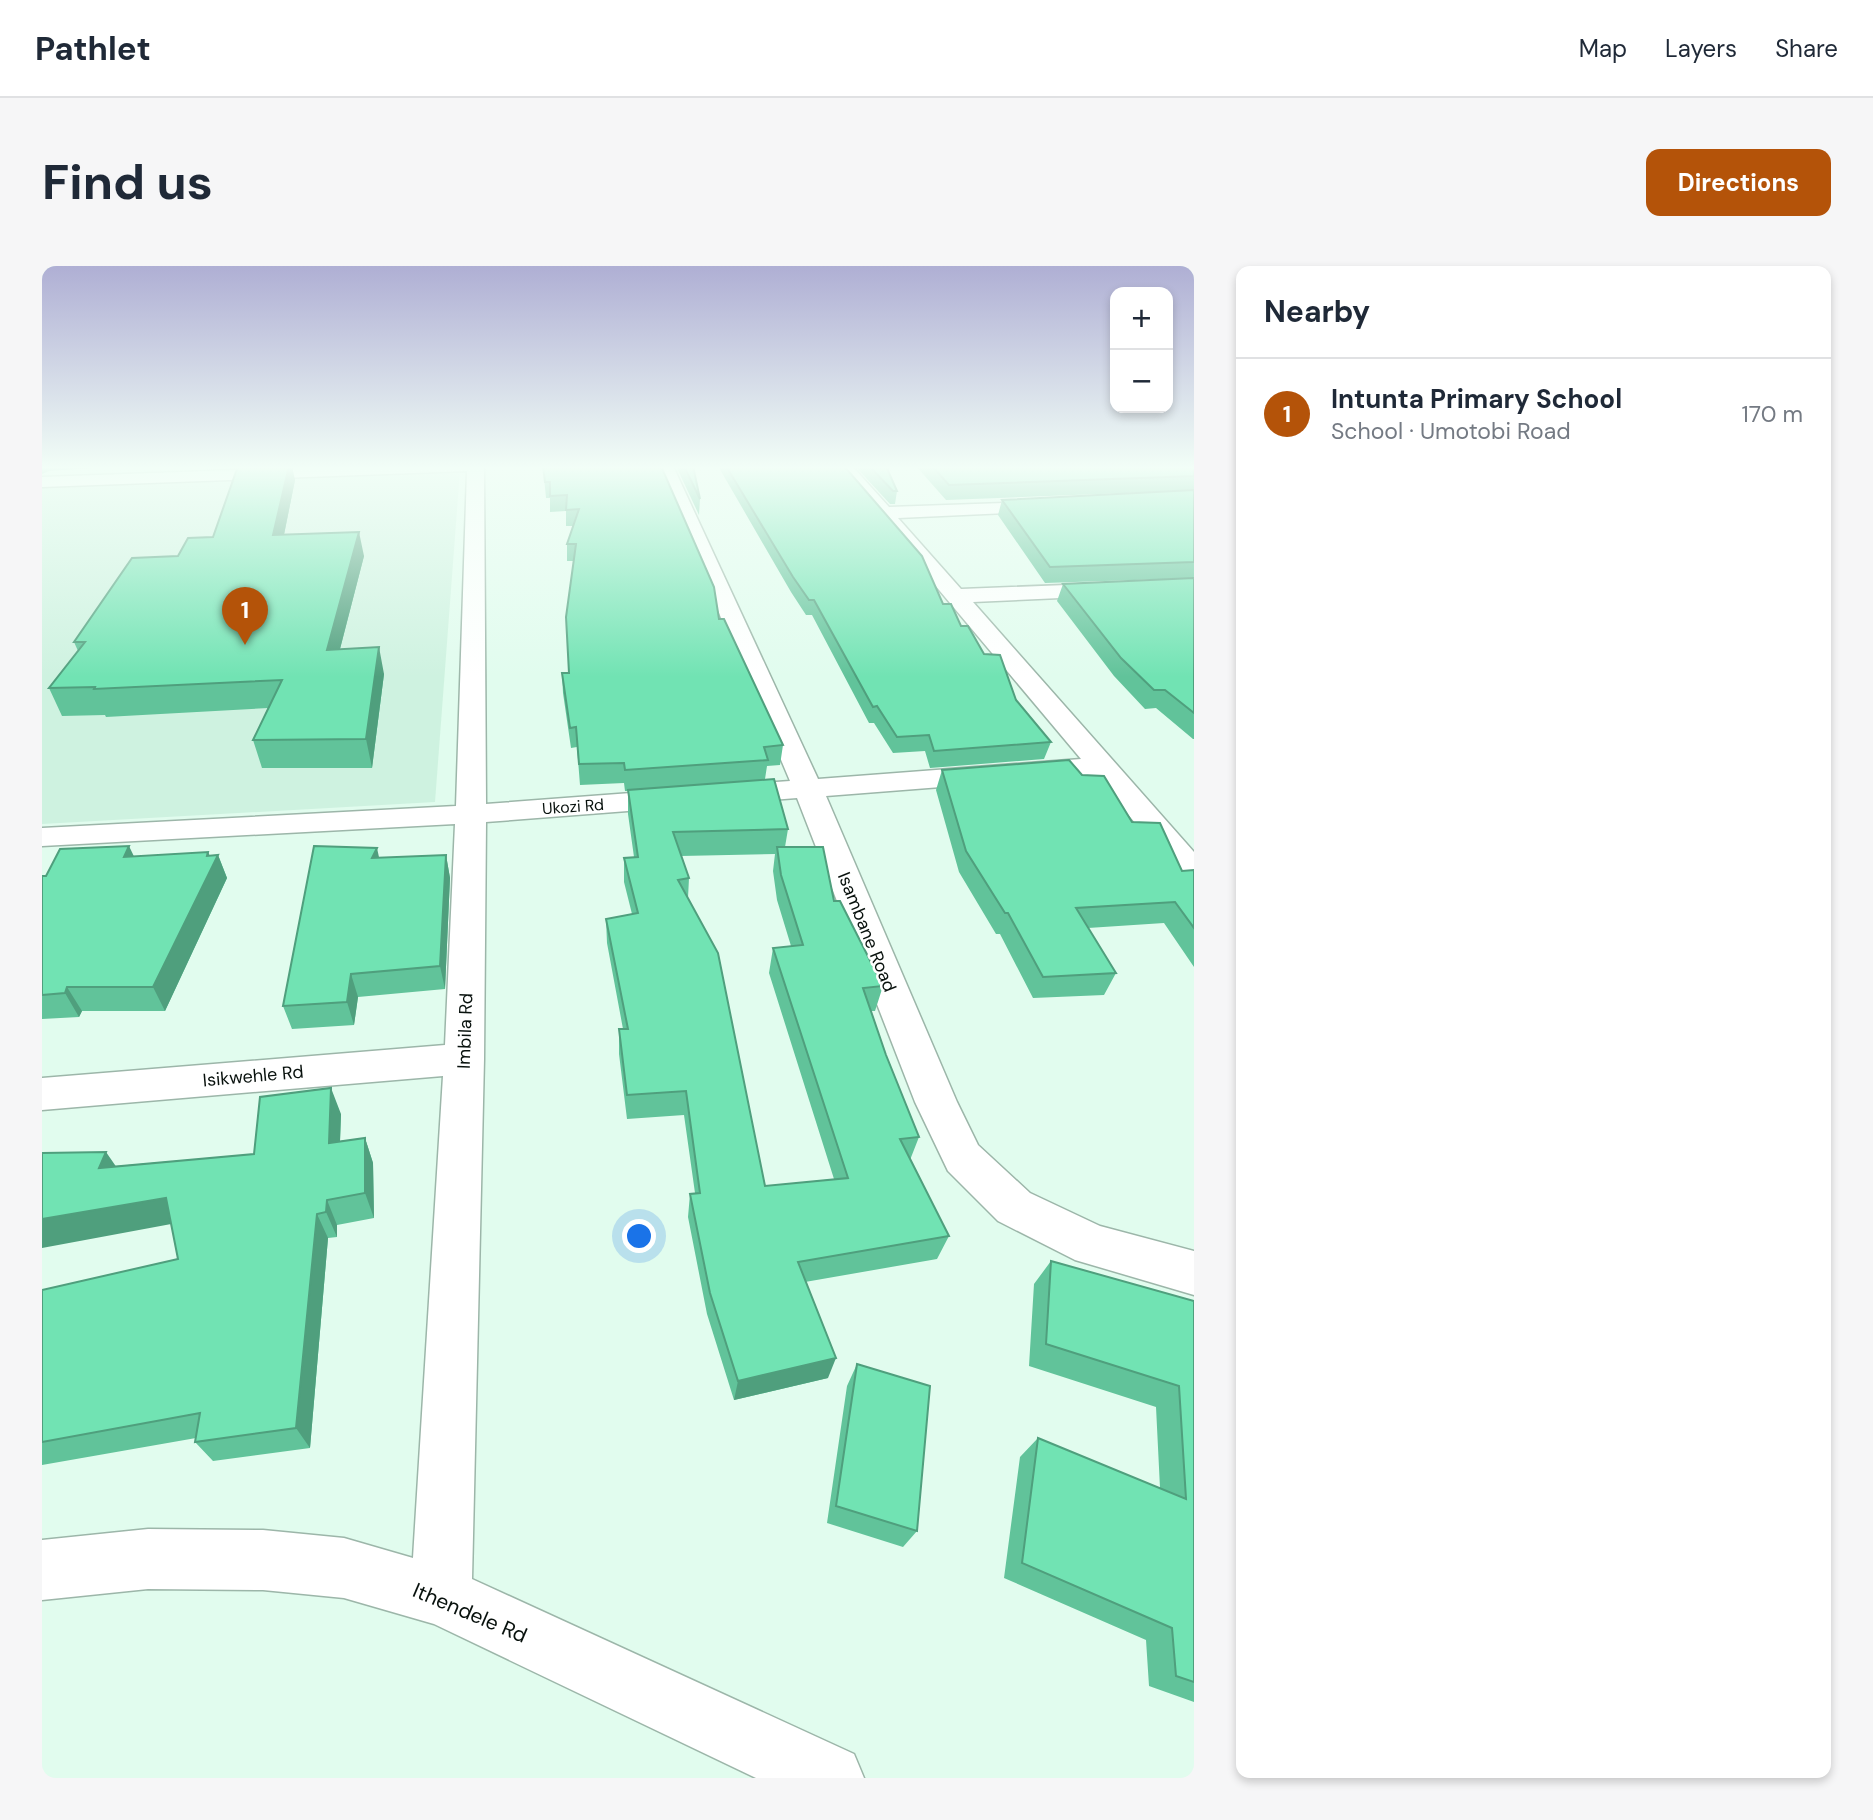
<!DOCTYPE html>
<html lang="en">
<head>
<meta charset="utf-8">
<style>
  :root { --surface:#fff; --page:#f6f6f7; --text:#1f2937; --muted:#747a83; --line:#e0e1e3; --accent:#b45309 }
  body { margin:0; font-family:"DM Sans",sans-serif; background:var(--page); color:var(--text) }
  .controls { position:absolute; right:21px; top:21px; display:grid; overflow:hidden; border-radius:14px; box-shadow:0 4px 10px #0003 }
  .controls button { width:63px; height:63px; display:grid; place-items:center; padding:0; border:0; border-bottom:2px solid var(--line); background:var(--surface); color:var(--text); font:35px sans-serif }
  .you { position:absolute; left:598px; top:971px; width:24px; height:24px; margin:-18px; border:5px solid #fff; border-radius:50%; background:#1a73e8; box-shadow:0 0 0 10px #1a73e833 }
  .badge { display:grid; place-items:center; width:46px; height:46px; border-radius:50%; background:var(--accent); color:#fff; font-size:23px; font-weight:700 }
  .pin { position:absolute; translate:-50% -58px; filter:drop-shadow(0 2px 4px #0008) }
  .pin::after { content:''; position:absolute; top:37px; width:24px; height:21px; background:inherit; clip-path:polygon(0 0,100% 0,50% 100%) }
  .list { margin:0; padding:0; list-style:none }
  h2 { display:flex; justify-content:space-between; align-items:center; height:91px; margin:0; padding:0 28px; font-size:30px }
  h2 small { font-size:23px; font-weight:400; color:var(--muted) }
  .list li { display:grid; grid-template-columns:46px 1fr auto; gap:21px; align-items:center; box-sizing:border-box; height:112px; padding:0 28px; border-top:2px solid var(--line) }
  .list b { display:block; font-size:26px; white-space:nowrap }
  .list p { margin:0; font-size:23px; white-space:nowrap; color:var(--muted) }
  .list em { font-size:23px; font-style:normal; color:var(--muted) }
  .map { position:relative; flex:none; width:1152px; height:1512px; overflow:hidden; border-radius:14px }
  header { display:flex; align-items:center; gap:42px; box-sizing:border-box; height:98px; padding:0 35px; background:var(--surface); border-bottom:2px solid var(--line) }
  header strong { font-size:33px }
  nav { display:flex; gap:38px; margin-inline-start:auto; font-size:24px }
  .intro { display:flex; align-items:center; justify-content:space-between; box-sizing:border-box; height:168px; padding:0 42px }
  h1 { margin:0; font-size:49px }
  .button { padding:18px 32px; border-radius:14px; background:var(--accent); color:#fff; font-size:24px; font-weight:700 }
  main { display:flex; gap:42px; padding:0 42px }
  aside { flex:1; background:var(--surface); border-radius:14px; box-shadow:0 4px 10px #0003 }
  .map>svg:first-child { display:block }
  .built { fill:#cef2e0 }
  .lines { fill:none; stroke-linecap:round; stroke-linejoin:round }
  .minor-casing { stroke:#9cb6a9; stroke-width:3 }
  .minor { fill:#fff; fill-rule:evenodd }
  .wall { fill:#61c39a; fill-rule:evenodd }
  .shaded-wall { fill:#4f9f7d }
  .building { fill:#71e3b3; stroke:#4f9f7d; stroke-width:2 }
  .labels { text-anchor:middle; stroke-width:5; stroke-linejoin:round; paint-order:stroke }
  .far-street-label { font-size:16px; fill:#08110d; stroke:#fff }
  .street-label { font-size:18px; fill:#08110d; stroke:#fff }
  .near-street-label { font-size:21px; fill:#08110d; stroke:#fff }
</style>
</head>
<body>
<header>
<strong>Pathlet</strong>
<nav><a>Map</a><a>Layers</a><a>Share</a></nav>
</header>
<div class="intro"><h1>Find us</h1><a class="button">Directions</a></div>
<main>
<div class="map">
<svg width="1152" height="1512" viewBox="0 0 1152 1512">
  <rect width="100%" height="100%" fill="#e1fcee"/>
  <path class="built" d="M 418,204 L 393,536 L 0,558 L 0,222 Z"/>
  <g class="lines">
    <defs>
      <path id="minor" d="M 299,200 L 442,200 L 444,538 L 748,515 L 615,200 L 631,200 L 776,513 L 1039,493 L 793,200 L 810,200 L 847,241 L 1015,235 L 1017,239 L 1015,243 L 1008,245 L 856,252 L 919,323 L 1152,314 L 1152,326 L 931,336 L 1152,586 L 1152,616 L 1140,613 L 1053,509 L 784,530 L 915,836 L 936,879 L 988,927 L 1058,960 L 1152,985 L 1152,1029 L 1033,994 L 956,955 L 906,905 L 873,836 L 755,532 L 444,556 L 442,793 L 430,1313 L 812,1488 L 822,1512 L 714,1512 L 392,1358 L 302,1332 L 221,1324 L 106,1323 L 0,1334 L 0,1274 L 106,1263 L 221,1264 L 302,1272 L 371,1292 L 401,810 L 0,844 L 0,812 L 403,779 L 413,558 L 0,580 L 0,562 L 414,540 L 425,205 L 0,221 L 0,211 Z"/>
    </defs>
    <use href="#minor" class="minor-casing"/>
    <use href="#minor" class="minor"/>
  </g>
  <path class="wall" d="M 501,200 L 619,200 L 677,353 L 741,479 L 738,499 L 725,500 L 723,513 L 746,563 L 743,581 L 792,635 L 841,720 L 833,745 L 829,745 L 844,789 L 877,871 L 868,894 L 907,970 L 895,993 L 763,1016 L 786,1112 L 692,1134 L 665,1048 L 646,951 L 648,928 L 653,927 L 642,849 L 585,853 L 577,788 L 577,763 L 581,763 L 565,677 L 564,653 L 590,648 L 582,616 L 582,592 L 592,591 L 586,548 L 586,525 L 583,525 L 582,517 L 538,519 L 535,481 L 529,482 L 521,427 L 520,407 L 527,407 L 532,295 L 525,295 L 525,278 L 531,260 L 524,260 L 524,245 L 508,246 L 508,232 L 504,232 ZM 733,588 L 731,605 L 735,634 L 749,680 L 731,682 L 727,707 L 792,913 L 723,920 L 646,632 L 647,612 L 639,590 Z
    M 634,200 L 651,200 L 658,233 L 657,249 Z
    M 676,200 L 802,200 L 901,338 L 942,388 L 974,434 L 1009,476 L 1002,493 L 888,502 L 883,485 L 851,487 L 832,457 L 827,457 L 770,349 L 764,349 L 749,326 Z
    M 813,200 L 844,200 L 855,225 L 853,238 L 848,238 Z
    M 874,200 L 1152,200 L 1152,312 L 1003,317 L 956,249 L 960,234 L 1134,225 L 904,234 Z
    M 253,214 L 242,269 L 322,290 L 298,383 L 342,408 L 330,502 L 220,502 L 211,474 L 226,442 L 64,451 L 63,449 L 20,450 L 7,422 L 36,385 L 32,376 L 136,290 L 171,271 Z
    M 1152,312 L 1152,473 L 1151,473 L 1114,442 L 1103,443 L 1072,410 L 1015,335 L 1021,318 Z
    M 900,504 L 1040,509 L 1140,605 L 1152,604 L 1152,701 L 1122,657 L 1046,662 L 1074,707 L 1062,729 L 991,732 L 958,668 L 954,668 L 917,606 L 894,524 Z
    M 166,586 L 168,590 L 176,589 L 185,612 L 123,745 L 40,745 L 37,751 L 0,753 L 0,610 L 92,591 Z
    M 404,589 L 408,612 L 403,723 L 316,731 L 312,759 L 250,763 L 241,740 L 338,592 Z
    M 299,848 L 298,875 L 323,872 L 331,897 L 332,952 L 295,959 L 295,971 L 286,972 L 268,1182 L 171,1195 L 153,1176 L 154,1172 L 0,1199 L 0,1024 L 136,993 L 129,958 L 74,900 L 212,888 Z
    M 1009,995 L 1152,1035 L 1152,1436 L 1107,1420 L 1104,1374 L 962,1312 L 978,1191 L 996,1172 L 1118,1222 L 1114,1141 L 987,1100 L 992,1018 Z
    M 815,1098 L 875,1265 L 861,1281 L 785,1257 L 805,1120 Z"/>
  <path class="shaded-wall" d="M 0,200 L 79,200 L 7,205 L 0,208 Z
    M 247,200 L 250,200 L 253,214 L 237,293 L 231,269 Z
    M 317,266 L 322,290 L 291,410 L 285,384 Z
    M 337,381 L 342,408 L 330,502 L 324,473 Z
    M 87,580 L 98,603 L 82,591 Z
    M 335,582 L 340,605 L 330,592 Z
    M 166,586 L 171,600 L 176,589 L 185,612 L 123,745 L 111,721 Z
    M 404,589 L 408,612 L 403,723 L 398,700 Z
    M 309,708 L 316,731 L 312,759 L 305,736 Z
    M 25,721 L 40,745 L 37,751 L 23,727 Z
    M 289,822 L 299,848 L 297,902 L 287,877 Z
    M 323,872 L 331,897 L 332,952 L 323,927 Z
    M 64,886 L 82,912 L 57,902 Z
    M 124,932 L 140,956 L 0,982 L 0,953 Z
    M 285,934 L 295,959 L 295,971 L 284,946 Z
    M 275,948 L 286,972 L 268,1182 L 254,1162 Z
    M 794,1092 L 786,1112 L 692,1134 L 696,1115 Z"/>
  <path class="building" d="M 196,200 L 247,200 L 231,269 L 317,266 L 285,384 L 337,381 L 324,473 L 211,474 L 240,414 L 52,423 L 53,421 L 7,422 L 43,376 L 32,376 L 90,292 L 136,290 L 146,272 L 171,271 Z
    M 501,200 L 619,200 L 672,321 L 677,353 L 682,353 L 741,479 L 722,481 L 726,494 L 583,504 L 582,497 L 537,498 L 534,461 L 528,462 L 520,407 L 527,407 L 524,351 L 534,278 L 525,278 L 537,243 L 524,244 L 525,229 L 508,230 L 508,216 L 503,216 Z
    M 642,200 L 651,200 L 658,233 Z
    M 684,200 L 802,200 L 880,290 L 901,338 L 909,338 L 919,360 L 926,360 L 942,388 L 958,389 L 974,434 L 1009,476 L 892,485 L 887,469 L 855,471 L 835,440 L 831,441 L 772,334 L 767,334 L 751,311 Z
    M 827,200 L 844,200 L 855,225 L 851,225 Z
    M 890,200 L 1152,200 L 1152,210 L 907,219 Z
    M 1152,224 L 1152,296 L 1008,301 L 960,234 Z
    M 1152,312 L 1152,447 L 1123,424 L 1112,424 L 1079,392 L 1021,318 Z
    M 1027,494 L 1040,509 L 1062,510 L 1090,556 L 1118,557 L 1140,605 L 1152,604 L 1152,662 L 1133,636 L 1034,642 L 1074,707 L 1001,711 L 966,647 L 963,647 L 924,585 L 900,504 Z
    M 732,513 L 746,563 L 631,566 L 647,612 L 636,614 L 676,687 L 723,920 L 806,912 L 731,682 L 761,679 L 739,609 L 735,581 L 781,581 L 792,635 L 798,635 L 841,720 L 821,722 L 844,789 L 877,871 L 858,873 L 907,970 L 756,996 L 794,1092 L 696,1115 L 668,1027 L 648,928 L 658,927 L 644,825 L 585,829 L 577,763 L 586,763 L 564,653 L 596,647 L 582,592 L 596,591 L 586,524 Z
    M 87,580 L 82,591 L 166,586 L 165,590 L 176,589 L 111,721 L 25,721 L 23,727 L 0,729 L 0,610 L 4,610 L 18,583 Z
    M 272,580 L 335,582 L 330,592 L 404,589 L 398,700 L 309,708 L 305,736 L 241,740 Z
    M 289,822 L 287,877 L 323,872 L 323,927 L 285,934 L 284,946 L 275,948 L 254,1162 L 153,1176 L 158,1147 L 0,1176 L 0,1024 L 136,993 L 124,932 L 0,953 L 0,887 L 64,886 L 57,902 L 212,888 L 218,831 Z
    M 1009,995 L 1152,1035 L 1152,1416 L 1134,1410 L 1130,1362 L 980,1297 L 996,1172 L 1144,1233 L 1137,1120 L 1004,1078 Z
    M 815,1098 L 888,1120 L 875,1265 L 794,1240 Z"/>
  <linearGradient id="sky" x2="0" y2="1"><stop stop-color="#afafd4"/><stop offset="0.49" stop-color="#f2fef7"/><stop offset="1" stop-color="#f2fef7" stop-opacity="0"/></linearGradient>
  <rect width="1152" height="411" fill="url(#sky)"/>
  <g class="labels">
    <g class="far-street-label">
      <text transform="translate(531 540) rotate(-4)" y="6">Ukozi Rd</text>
    </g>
    <g class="street-label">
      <text transform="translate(825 666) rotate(68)" y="6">Isambane Road</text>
      <text transform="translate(423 765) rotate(-88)" y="6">Imbila Rd</text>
      <text transform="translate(211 810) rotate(-5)" y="6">Isikwehle Rd</text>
    </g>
    <g class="near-street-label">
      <text transform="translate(428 1347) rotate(23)" y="7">Ithendele Rd</text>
    </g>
  </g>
</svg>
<div class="controls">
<button>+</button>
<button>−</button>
</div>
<div class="you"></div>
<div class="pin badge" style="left:203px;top:379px">1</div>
</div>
<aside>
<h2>Nearby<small></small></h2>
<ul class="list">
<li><span class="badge">1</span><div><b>Intunta Primary School</b><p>School · Umotobi Road</p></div><em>170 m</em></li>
</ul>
</aside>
</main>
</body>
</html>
